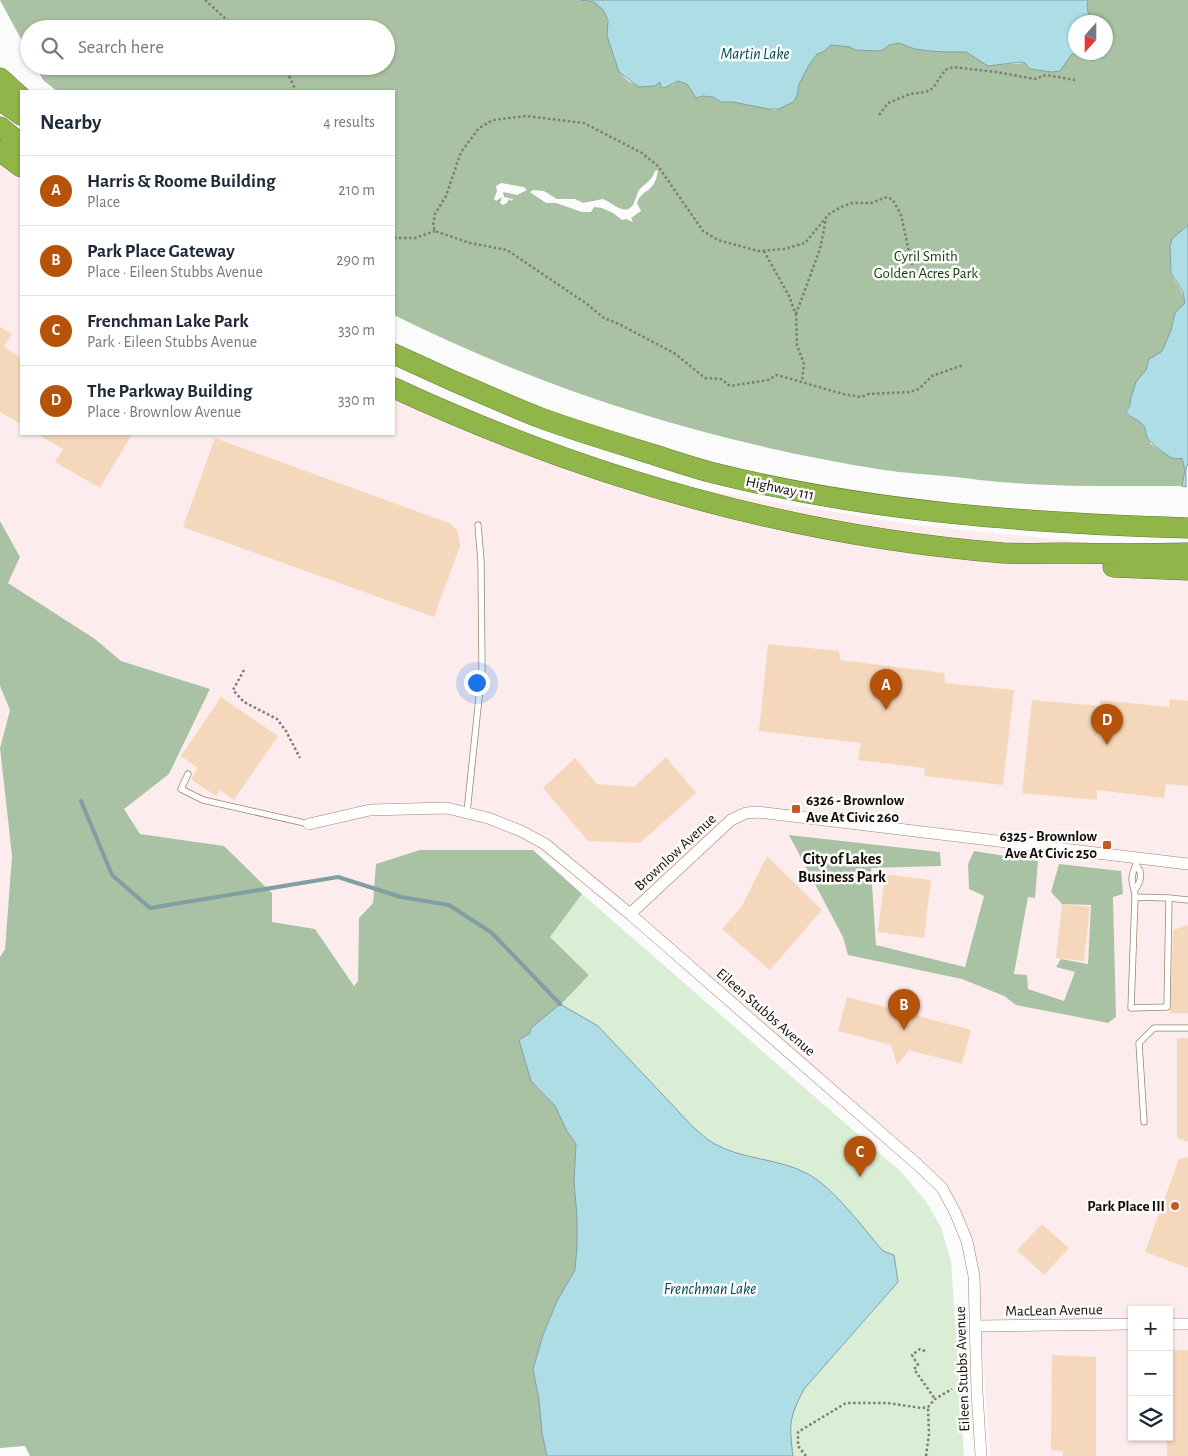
<!DOCTYPE html>
<html lang="en">
<head>
<meta charset="utf-8">
<style>
  :root { --surface:#fff; --page:#f2f2f3; --text:#1f2937; --muted:#747a83; --line:#e0e1e3; --accent:#b45309 }
  body { margin:0; font-family:"Alegreya Sans",sans-serif; background:var(--page); color:var(--text) }
  .controls { position:absolute; right:15px; bottom:15px; display:grid; overflow:hidden; border-radius:0px; box-shadow:0 1px 4px #0004 }
  .controls button { width:45px; height:45px; display:grid; place-items:center; padding:0; border:0; border-bottom:1px solid var(--line); background:var(--surface); color:var(--text); font:25px sans-serif }
  .compass { position:absolute; left:1068px; top:15px; width:45px; height:45px; border-radius:50%; background:var(--surface); box-shadow:0 1px 4px #0004; rotate:201deg }
  .you { position:absolute; left:476px; top:682px; width:18px; height:18px; margin:-12px; border:4px solid #fff; border-radius:50%; background:#1a73e8; box-shadow:0 0 0 8px #1a73e833 }
  .badge { display:grid; place-items:center; width:32px; height:32px; border-radius:50%; background:var(--accent); color:#fff; font-size:16px; font-weight:700 }
  .pin { position:absolute; translate:-50% -41px; filter:drop-shadow(0 1px 2px #0008) }
  .pin::after { content:''; position:absolute; top:26px; width:18px; height:15px; background:inherit; clip-path:polygon(0 0,100% 0,50% 100%) }
  .list { margin:0; padding:0; list-style:none }
  h2 { display:flex; justify-content:space-between; align-items:center; height:65px; margin:0; padding:0 20px; font-size:21px }
  h2 small { font-size:16px; font-weight:400; color:var(--muted) }
  .list li { display:grid; grid-template-columns:32px 1fr auto; gap:15px; align-items:center; box-sizing:border-box; height:70px; padding:0 20px; border-top:1px solid var(--line) }
  .list b { display:block; font-size:19px; white-space:nowrap }
  .list p { margin:0; font-size:16px; white-space:nowrap; color:var(--muted) }
  .list em { font-size:16px; font-style:normal; color:var(--muted) }
  .icon { flex:none; width:28px; height:28px; fill:none; stroke:currentColor; stroke-width:2; stroke-linecap:round; stroke-linejoin:round }
  .map { position:relative; flex:none; width:1188px; height:1456px; overflow:hidden }
  .search { position:absolute; background:var(--surface); box-shadow:0 1px 4px #0004; left:20px; top:20px; width:375px; height:55px; display:flex; align-items:center; gap:12px; box-sizing:border-box; padding:0 18px; border-radius:28px; color:var(--muted); font-size:19px }
  .panel { position:absolute; background:var(--surface); box-shadow:0 1px 4px #0004; left:20px; top:90px; width:375px; height:345px; border-radius:0px }
  .map>svg:first-child { display:block }
  .commercial { fill:#fdeced; fill-rule:evenodd }
  .green { fill:#daeed6 }
  .forest { fill:#a9c2a3; fill-rule:evenodd }
  .water { fill:#aedde6; stroke:#809fa2 }
  .lines { fill:none; stroke-linecap:round; stroke-linejoin:round }
  .stream { stroke:#809fa2; stroke-width:4 }
  .building { fill:#f5d8bb }
  .lane-casing { stroke:#9c856d; stroke-width:7 }
  .street-casing { stroke:#9c856d; stroke-width:12 }
  .highway-casing { stroke:#657a31; stroke-width:21 }
  .path { stroke:#807c78; stroke-width:2.5; stroke-dasharray:2.5 2.5; stroke-linecap:butt }
  .lane { stroke:#fff; stroke-width:5.5 }
  .street { stroke:#fff; stroke-width:11 }
  .highway { stroke:#90b549; stroke-width:20 }
  .poi-dot { fill:#bf5b23; stroke:#fbfbfb; stroke-width:2 }
  .labels { text-anchor:middle; stroke-width:5; stroke-linejoin:round; paint-order:stroke }
  .park-label { font-size:15px; fill:#173a0e; stroke:#fbfbfb }
  .street-label { font-size:15px; fill:#150d05; stroke:#fbfbfb }
  .poi-label { font-size:15px; font-weight:bold; fill:#150d05; stroke:#fbfbfb; text-anchor:end }
  .water-label { font-size:16px; font-style:italic; fill:#004953; stroke:#fbfbfb }
  .neighbourhood-label { font-size:16px; font-weight:bold; fill:#150d05; stroke:#fbfbfb }
</style>
</head>
<body>
<div class="map">
<svg width="1188" height="1456" viewBox="0 0 1188 1456">
  <rect width="100%" height="100%" fill="#fbfbfb"/>
  <path class="commercial" d="M 0,119 L 21,135 L 21,434 L 394,434 L 394,374 L 421,389 L 640,478 L 785,504 L 915,525 L 1151,549 L 1188,548 L 1188,1456 L 990,1456 L 978,1287 L 947,1188 L 927,1165 L 599,883 L 533,850 L 373,903 L 359,918 L 358,981 L 354,986 L 315,929 L 272,922 L 272,893 L 224,846 L 140,834 L 123,809 L 169,774 L 210,689 L 121,661 L 95,639 L 8,583 L 20,557 L 0,521 ZM 790,835 L 940,852 L 941,866 L 871,868 L 876,945 L 966,967 L 984,895 L 1038,861 L 1035,898 L 1028,897 L 1014,974 L 1027,989 L 1064,1001 L 1075,972 L 1056,967 L 1061,959 L 1088,964 L 1091,904 L 1062,904 L 1113,897 L 1116,1017 L 1107,1023 L 1016,1005 L 1004,996 L 962,979 L 848,955 L 844,937 ZM 1132,1310 L 1169,1310 L 1169,1437 L 1132,1437 Z
    M 0,686 L 10,710 L 0,748 L 12,856 L 5,949 L 0,957 Z"/>
  <path class="green" d="M 582,894 L 900,1171 L 925,1200 L 941,1227 L 951,1261 L 964,1456 L 793,1456 C 789,1424 789,1418 804,1389 L 898,1282 L 883,1251 L 821,1182 L 806,1173 L 794,1168 L 732,1151 L 713,1143 L 695,1129 L 598,1026 L 560,1004 L 589,975 L 550,937 Z"/>
  <path class="forest" d="M 0,0 L 581,0 C 585,2 589,1 593,2 C 606,6 610,23 607,34 C 612,45 613,57 618,68 C 624,84 647,92 660,82 L 672,85 L 678,81 L 687,84 L 698,98 L 703,96 L 713,97 L 721,102 L 733,102 L 775,110 L 782,107 L 797,96 L 799,84 L 809,65 L 817,54 L 823,52 L 831,45 L 850,47 L 855,50 L 879,51 L 889,45 L 901,43 L 915,49 L 930,51 L 969,52 L 985,64 L 993,65 L 1025,63 C 1032,72 1050,72 1060,71 C 1063,67 1067,58 1070,55 C 1076,51 1087,55 1090,60 L 1095,60 L 1098,57 L 1105,57 L 1106,22 L 1095,22 C 1088,15 1086,10 1088,0 L 1188,0 L 1188,225 L 1172,239 C 1171,250 1168,264 1172,275 C 1176,285 1184,291 1185,303 L 1173,320 L 1171,330 L 1164,347 L 1161,352 L 1148,362 L 1146,370 L 1136,382 L 1131,397 L 1130,406 L 1126,410 L 1128,415 L 1140,422 L 1145,427 L 1147,436 L 1151,444 L 1171,457 L 1182,458 L 1185,470 L 1182,486 C 1126,486 1070,487 1014,483 C 991,482 968,478 945,476 C 925,474 904,473 884,470 C 713,443 548,392 394,315 L 394,91 L 57,91 L 43,80 L 36,66 L 386,66 L 386,29 L 29,29 L 29,54 ZM 658,170 C 655,194 642,188 637,203 L 641,211 L 631,218 L 633,222 L 626,219 L 622,220 L 613,213 L 602,208 L 594,207 L 591,212 L 582,212 L 556,203 L 546,203 L 530,192 L 533,190 L 544,191 L 557,199 L 575,199 L 583,203 L 603,199 C 613,203 626,218 634,203 C 636,199 637,192 640,189 C 647,182 652,180 655,171 ZM 501,183 L 524,187 L 527,190 L 517,195 L 503,192 L 504,197 L 513,199 L 512,201 L 509,199 L 507,203 L 503,205 L 500,203 L 502,197 L 496,201 L 494,199 L 497,191 L 496,186 Z
    M 0,521 L 20,557 L 8,583 L 95,639 L 121,661 L 210,689 L 169,774 L 124,809 L 140,834 L 224,846 L 272,893 L 272,922 L 315,929 L 354,986 L 358,981 L 359,918 L 373,903 L 376,864 L 420,850 L 533,850 L 582,894 L 550,937 L 589,975 L 563,1002 L 531,1028 L 530,1033 L 519,1040 L 531,1081 L 555,1106 L 567,1131 L 576,1144 L 574,1181 L 577,1217 L 577,1246 L 575,1270 L 557,1301 L 543,1335 L 533,1369 L 539,1400 L 542,1433 L 547,1456 L 30,1456 L 25,1446 L 0,1448 L 0,957 L 5,949 L 12,856 L 0,748 L 10,710 L 0,686 Z
    M 789,835 L 940,852 L 941,866 L 871,868 L 876,945 L 965,967 L 984,896 L 969,889 L 968,864 L 974,851 L 1038,861 L 1035,898 L 1028,897 L 1014,974 L 1027,975 L 1028,989 L 1064,1001 L 1075,972 L 1056,967 L 1061,959 L 1088,964 L 1091,905 L 1062,904 L 1051,892 L 1059,864 L 1121,871 L 1123,894 L 1113,897 L 1116,1017 L 1108,1023 L 1016,1005 L 1004,996 L 962,979 L 848,955 L 843,937 Z"/>
  <path class="water" d="M 581,0 L 1088,0 C 1086,10 1088,15 1095,22 L 1076,22 L 1076,52 L 1106,52 L 1106,49 L 1106,55 L 1105,58 L 1098,57 L 1092,61 L 1084,55 L 1072,54 L 1060,71 L 1052,72 L 1030,69 L 1025,63 L 1021,62 L 988,66 L 966,52 L 944,52 L 930,51 L 915,49 L 899,43 L 889,45 L 883,50 L 879,51 L 855,50 L 850,47 L 831,45 L 823,52 L 817,54 L 809,65 L 799,84 L 797,96 L 793,102 L 779,109 L 768,109 L 733,102 L 721,102 L 713,97 L 703,96 L 696,98 L 687,84 L 678,81 L 664,88 L 661,87 L 660,82 L 655,86 L 639,87 L 619,72 L 607,36 L 608,20 L 603,10 L 594,2 Z
    M 1188,225 L 1188,463 L 1186,469 L 1186,487 L 1182,486 L 1185,470 L 1182,458 C 1180,458 1177,459 1175,459 C 1169,458 1149,442 1147,437 C 1145,432 1146,427 1141,423 C 1136,418 1129,418 1126,411 L 1130,406 L 1131,397 L 1136,382 L 1146,370 L 1149,359 L 1161,352 L 1164,347 L 1171,330 L 1175,313 L 1185,303 L 1183,292 L 1171,273 L 1170,246 L 1172,239 Z
    M 560,1004 L 598,1026 L 695,1129 C 701,1133 706,1139 713,1143 C 742,1160 779,1158 808,1174 C 833,1187 863,1228 883,1251 L 894,1255 L 898,1282 L 804,1389 C 789,1418 789,1424 793,1456 L 547,1456 L 542,1433 L 539,1400 L 533,1369 L 543,1335 L 557,1301 L 575,1270 L 577,1246 L 577,1217 L 574,1181 L 576,1144 L 567,1131 L 555,1106 L 531,1081 L 519,1040 L 530,1033 L 531,1028 Z"/>
  <g class="lines">
    <path class="stream" d="M 81,801 L 112,875 L 150,908 L 338,877 L 401,897 L 449,905 L 492,933 L 560,1004"/>
  </g>
  <path class="building" d="M 0,327 L 12,334 L 4,347 L 21,358 L 21,424 L 0,412 Z
    M 37,434 L 132,434 L 100,488 L 55,462 L 63,449 Z
    M 215,438 L 449,523 L 454,527 L 458,532 L 460,546 L 434,617 L 183,527 Z
    M 768,644 L 839,651 L 840,660 L 944,673 L 945,683 L 1014,690 L 1003,785 L 924,776 L 925,768 L 858,760 L 861,743 L 759,731 Z
    M 221,697 L 278,736 L 234,800 L 220,790 L 216,796 L 191,779 L 198,768 L 181,756 Z
    M 1170,699 L 1188,701 L 1188,786 L 1166,784 L 1164,798 L 1097,790 L 1097,800 L 1022,793 L 1032,700 L 1100,706 L 1100,700 L 1169,707 Z
    M 666,757 L 696,793 L 640,843 L 588,841 L 543,788 L 575,758 L 597,784 L 634,787 Z
    M 767,856 L 822,910 L 770,970 L 722,929 L 742,906 Z
    M 885,874 L 931,880 L 924,938 L 878,932 Z
    M 1062,904 L 1090,907 L 1084,961 L 1056,958 Z
    M 1188,925 L 1188,1013 L 1170,1013 L 1173,930 Z
    M 847,997 L 971,1030 L 962,1064 L 909,1050 L 897,1065 L 891,1045 L 838,1031 Z
    M 1177,1038 L 1188,1038 L 1188,1142 L 1177,1138 Z
    M 1188,1157 L 1188,1268 L 1145,1252 L 1179,1159 Z
    M 1042,1224 L 1069,1248 L 1044,1275 L 1017,1250 Z
    M 1169,1350 L 1188,1350 L 1188,1456 L 1167,1456 L 1167,1437 L 1169,1437 Z
    M 1052,1355 L 1096,1357 L 1096,1456 L 1063,1456 L 1063,1451 L 1051,1450 Z"/>
  <g class="lines">
    <defs>
      <path id="lane" d="M 188,774 L 181,789 L 203,800 L 309,824
        M 467,812 L 482,669 L 481,561 L 478,525
        M 1135,890 C 1141,881 1143,874 1137,866
        M 1135,897 L 1169,898 L 1167,1007 L 1131,1008 L 1135,897 C 1135,890 1132,885 1132,879 C 1132,871 1137,866 1137,858
        M 1169,898 L 1188,900
        M 1144,1122 L 1139,1043 L 1154,1028 L 1188,1028"/>
      <path id="street" d="M 309,824 L 370,810 L 447,808 L 488,818 L 521,831 L 545,844 L 630,914 L 918,1165 L 942,1188 L 955,1212 L 967,1241 L 974,1276 L 977,1392 L 981,1456
        M 630,914 L 731,820 L 746,813 L 758,812 L 1188,864
        M 1169,1324 L 1188,1324
        M 976,1326 L 1132,1324"/>
      <path id="highway" d="M 0,78 L 21,97
        M 0,100 L 21,115
        M 0,127 L 21,144
        M 0,151 L 21,167
        M 394,354 C 441,376 489,397 538,417 C 576,431 616,443 655,455 C 676,462 697,469 718,474 C 872,512 1030,523 1188,528
        M 394,388 C 586,477 792,536 1003,553 C 1023,554 1044,553 1064,553 C 1106,554 1147,554 1188,553
        M 1113,567 L 1188,570"/>
    </defs>
    <use href="#lane" class="lane-casing"/>
    <use href="#street" class="street-casing"/>
    <use href="#highway" class="highway-casing"/>
    <path class="path" d="M 205,0 L 237,29
      M 278,66 L 289,76 L 296,91
      M 879,115 L 888,103 L 910,94 L 926,92 L 933,88 L 945,70 L 953,67 L 996,72 L 1035,79 L 1046,75 L 1075,80
      M 394,238 L 415,238 L 435,231
      M 764,251 L 789,296 L 796,315 L 797,345 L 804,364 L 802,381
      M 912,265 L 901,215 L 893,200 L 887,197 L 871,203 L 852,203 L 841,207 L 829,214 L 805,243 L 784,249 L 758,251 L 718,240 L 703,231 L 658,166 L 642,153 L 584,123 L 526,116 L 493,120 L 479,128 L 461,152 L 446,196 L 435,214 L 433,225 L 435,231 L 470,243 L 507,250 L 587,304 L 604,318 L 619,324 L 674,353 L 705,378 L 721,379 L 730,386 L 768,380 L 777,375 L 843,394 L 861,397 L 869,394 L 910,392 L 919,389 L 932,376 L 963,365
      M 796,314 L 820,249 L 826,219
      M 244,670 L 233,690 L 244,702 L 277,719 L 286,731 L 300,758
      M 925,1351 L 920,1349 L 912,1355 L 918,1365 L 914,1369 L 935,1399
      M 806,1456 L 798,1446 L 798,1432 L 846,1403 L 888,1403 L 921,1408 L 928,1407 L 935,1399 L 952,1389
      M 926,1456 L 929,1434 L 928,1407"/>
    <use href="#lane" class="lane"/>
    <use href="#street" class="street"/>
    <use href="#highway" class="highway"/>
  </g>
  <g class="poi-dot">
    <rect x="791" y="804" width="10" height="10" rx="2.5"/>
    <rect x="1102" y="840" width="10" height="10" rx="2.5"/>
    <circle cx="1175" cy="1206" r="5"/>
  </g>
  <g class="labels">
    <g class="park-label">
      <text x="926" y="261">Cyril Smith<tspan x="926" dy="17">Golden Acres Park</tspan></text>
    </g>
    <g class="street-label">
      <text transform="translate(780 488) rotate(12)" y="5">Highway 111</text>
      <text transform="translate(675 852) rotate(-43)" y="5">Brownlow Avenue</text>
      <text transform="translate(766 1012) rotate(41)" y="5">Eileen Stubbs Avenue</text>
      <text transform="translate(1054 1310) rotate(-1)" y="5">MacLean Avenue</text>
      <text transform="translate(962 1369) rotate(-92)" y="5">Eileen Stubbs Avenue</text>
    </g>
    <g class="poi-label">
      <text x="806" y="805" text-anchor="start">6326 - Brownlow<tspan x="806" dy="17">Ave At Civic 260</tspan></text>
      <text x="1097" y="841">6325 - Brownlow<tspan x="1097" dy="17">Ave At Civic 250</tspan></text>
      <text x="1165" y="1211">Park Place III</text>
    </g>
    <g class="water-label">
      <text x="755" y="59">Martin Lake</text>
      <text x="710" y="1294">Frenchman Lake</text>
    </g>
    <g class="neighbourhood-label">
      <text x="842" y="864">City of Lakes<tspan x="842" dy="18">Business Park</tspan></text>
    </g>
  </g>
</svg>
<div class="controls">
<button>+</button>
<button>−</button>
<button><svg class="icon" aria-label="layers" viewBox="0 0 24 24"><path d="M12 4l9 5-9 5-9-5zM3 14l9 5 9-5"/></svg></button>
</div>
<svg class="compass" viewBox="-18 -18 36 36"><path d="M0-13l5 13h-10z" fill="#e53935"/><path d="M0 13l5-13h-10z" fill="#747a83"/></svg>
<div class="you"></div>
<div class="pin badge" style="left:886px;top:710px">A</div>
<div class="pin badge" style="left:904px;top:1030px">B</div>
<div class="pin badge" style="left:860px;top:1177px">C</div>
<div class="pin badge" style="left:1107px;top:745px">D</div>
<div class="search"><svg class="icon" aria-label="search" viewBox="0 0 24 24"><circle cx="10" cy="10" r="6"/><path d="M15 15l6 6"/></svg>Search here</div>
<section class="panel">
<h2>Nearby<small>4 results</small></h2>
<ul class="list">
<li><span class="badge">A</span><div><b>Harris &amp; Roome Building</b><p>Place</p></div><em>210 m</em></li>
<li><span class="badge">B</span><div><b>Park Place Gateway</b><p>Place · Eileen Stubbs Avenue</p></div><em>290 m</em></li>
<li><span class="badge">C</span><div><b>Frenchman Lake Park</b><p>Park · Eileen Stubbs Avenue</p></div><em>330 m</em></li>
<li><span class="badge">D</span><div><b>The Parkway Building</b><p>Place · Brownlow Avenue</p></div><em>330 m</em></li>
</ul>
</section>
</div>
</body>
</html>
